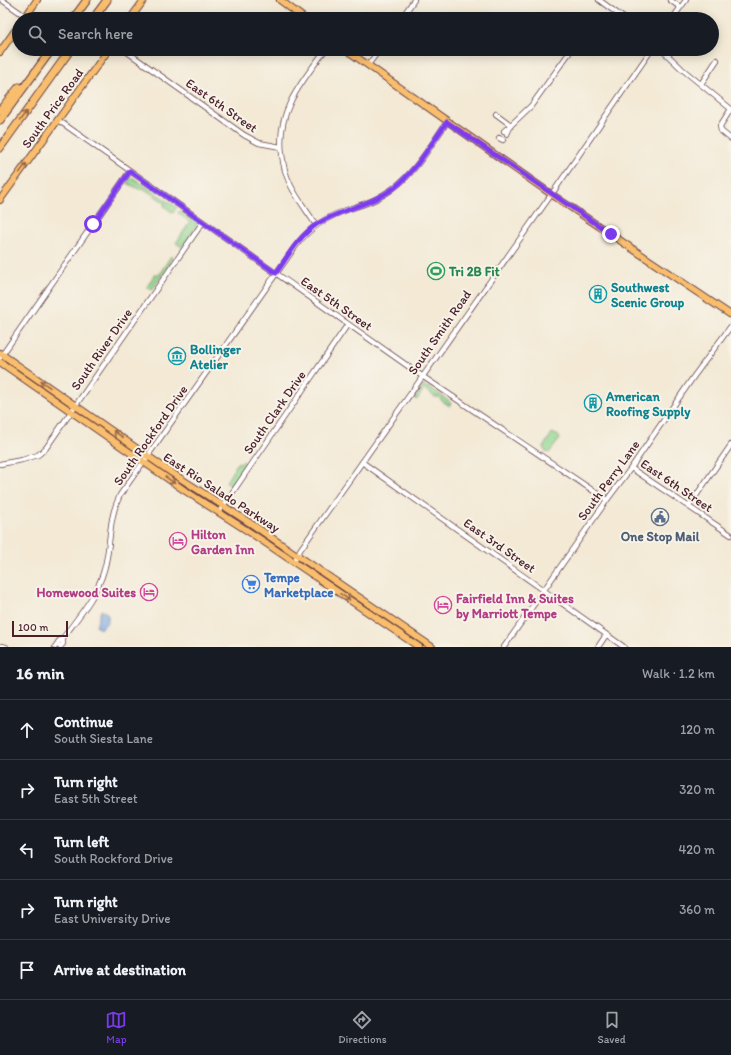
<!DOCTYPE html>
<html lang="en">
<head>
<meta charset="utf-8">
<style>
  :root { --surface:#171b24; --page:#20242c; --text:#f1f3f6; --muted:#9ea1a6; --line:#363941; --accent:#7c3aed }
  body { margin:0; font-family:Itim,sans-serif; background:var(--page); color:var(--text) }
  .scale { position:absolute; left:12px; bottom:10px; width:56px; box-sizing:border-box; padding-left:4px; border:2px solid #4a1f2b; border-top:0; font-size:11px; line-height:14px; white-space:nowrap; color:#4a1f2b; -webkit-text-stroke:3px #f7f3e8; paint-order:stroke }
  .stop { position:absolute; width:12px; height:12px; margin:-9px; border:3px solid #7c3aed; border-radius:50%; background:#fff }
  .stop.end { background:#7c3aed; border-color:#fff; box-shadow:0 1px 4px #0008 }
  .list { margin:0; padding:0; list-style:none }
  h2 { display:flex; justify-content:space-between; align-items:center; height:52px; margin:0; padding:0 16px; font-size:17px }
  h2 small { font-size:13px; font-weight:400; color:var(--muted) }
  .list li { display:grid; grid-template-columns:26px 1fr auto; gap:12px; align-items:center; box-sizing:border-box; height:60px; padding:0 16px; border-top:1px solid var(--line) }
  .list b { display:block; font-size:15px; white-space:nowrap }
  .list p { margin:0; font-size:13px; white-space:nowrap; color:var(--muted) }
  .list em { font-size:13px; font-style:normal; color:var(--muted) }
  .icon { flex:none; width:22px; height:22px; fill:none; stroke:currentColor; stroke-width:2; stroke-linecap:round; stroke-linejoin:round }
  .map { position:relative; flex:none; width:731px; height:647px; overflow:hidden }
  .search { position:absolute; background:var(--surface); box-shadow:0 2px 10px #0003; left:12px; right:12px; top:12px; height:44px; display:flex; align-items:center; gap:10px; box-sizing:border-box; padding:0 14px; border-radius:22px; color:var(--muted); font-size:15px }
  .sheet { height:352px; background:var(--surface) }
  nav { display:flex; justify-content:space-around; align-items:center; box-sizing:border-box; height:56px; border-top:1px solid var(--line); background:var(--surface); font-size:11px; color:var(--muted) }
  nav a { display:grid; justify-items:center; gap:2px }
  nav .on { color:var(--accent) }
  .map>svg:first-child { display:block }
  .green { fill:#8fd58f; stroke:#6c7a5d }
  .water { fill:#77a7e1; stroke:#606386 }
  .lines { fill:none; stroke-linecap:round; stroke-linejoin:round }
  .minor-casing { stroke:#633d44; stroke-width:6 }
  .major-casing { stroke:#633d44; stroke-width:8 }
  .highway-casing { stroke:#633d44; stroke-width:9 }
  .minor { stroke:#fff; stroke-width:4.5 }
  .major { stroke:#f9be6d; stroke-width:6 }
  .highway { stroke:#f9be6d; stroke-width:7 }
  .oneway { stroke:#996749 }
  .route { stroke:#7c3aed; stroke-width:5 }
  .labels { text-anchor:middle; stroke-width:4; stroke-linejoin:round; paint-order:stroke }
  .street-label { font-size:13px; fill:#4a1f2b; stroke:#f7f3e8 }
  .leisure-label { font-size:13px; font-weight:bold; fill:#27864d; stroke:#f7f3e8; text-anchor:start }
  .culture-label { font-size:13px; font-weight:bold; fill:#0d838f; stroke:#f7f3e8; text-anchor:start }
  .hotel-label { font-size:13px; font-weight:bold; fill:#b23c85; stroke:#f7f3e8; text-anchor:start }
  .service-label { font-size:13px; font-weight:bold; fill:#4e5e75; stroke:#f7f3e8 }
  .shop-label { font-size:13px; font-weight:bold; fill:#366cbe; stroke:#f7f3e8; text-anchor:start }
</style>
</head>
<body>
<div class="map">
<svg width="731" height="647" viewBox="0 0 731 647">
  <rect width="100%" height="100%" fill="#f7f3e8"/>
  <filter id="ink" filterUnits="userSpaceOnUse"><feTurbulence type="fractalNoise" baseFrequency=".025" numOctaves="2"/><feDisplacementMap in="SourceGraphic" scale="8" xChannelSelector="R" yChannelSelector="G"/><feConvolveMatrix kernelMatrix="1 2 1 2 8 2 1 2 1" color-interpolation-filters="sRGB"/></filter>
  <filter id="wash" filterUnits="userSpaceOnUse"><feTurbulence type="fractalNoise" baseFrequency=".012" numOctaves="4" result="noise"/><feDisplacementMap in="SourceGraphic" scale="16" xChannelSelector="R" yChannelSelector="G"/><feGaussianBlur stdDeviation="0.9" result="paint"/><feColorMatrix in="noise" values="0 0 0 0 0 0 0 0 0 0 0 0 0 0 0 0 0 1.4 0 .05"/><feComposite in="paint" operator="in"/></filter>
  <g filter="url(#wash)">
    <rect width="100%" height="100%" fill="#f3e9d5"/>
    <path class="green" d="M 132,177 L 177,207 L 173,213 L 164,206 L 165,203 L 143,188 L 141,190 L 127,183 Z
      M 180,210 L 197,221 C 196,230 187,239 182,247 L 176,243 L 190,222 L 178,213 Z
      M 171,256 L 173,259 L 152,290 L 147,287 L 154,275 L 155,274 L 158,276 Z
      M 423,386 C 431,386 445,398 451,403 L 450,406 L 442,401 L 439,397 L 435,397 L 424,389 L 417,400 L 414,398 Z
      M 552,433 L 559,436 L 560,439 L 549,453 L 544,450 L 544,446 Z
      M 243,461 L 247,465 L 232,486 L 226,482 L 238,462 L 241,463 Z"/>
    <path class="water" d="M 101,610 L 107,613 C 111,622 105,624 100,629 L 96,626 Z"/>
  </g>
  <g filter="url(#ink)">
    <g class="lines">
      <defs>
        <path id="minor" d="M 2,0 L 25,16
          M 599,0 L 625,19
          M 670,0 L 680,7
          M 401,19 L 414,0
          M 672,19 L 686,0
          M 123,49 L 244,135 L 259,143 L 281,147
          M 661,49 L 682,69 L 731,109
          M 368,65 L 380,49
          M 701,84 L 717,60
          M 731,109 L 720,126 L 721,131 L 731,139
          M 496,114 L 511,125 L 531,106 L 572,49
          M 58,120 L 422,376 L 607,500
          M 504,131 L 511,125 L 507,134
          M 499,138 L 503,140
          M 316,225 C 308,212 298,200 291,186 C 286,176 283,165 282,154 C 276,110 302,82 326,49
          M 0,358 L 130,171
          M 362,462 L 624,647
          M 0,464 L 22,460 L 38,455 L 46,448 L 203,222
          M 631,468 L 731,535
          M 689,506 L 731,445
          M 219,512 L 348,324
          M 294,562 L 300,550 L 556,188 L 652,49
          M 2,646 L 6,647
          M 55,647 L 59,641 L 63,638 C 78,617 97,596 104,570 C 112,543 107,522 120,495 L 295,247 C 309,228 328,216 349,209 C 361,205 373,202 383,195 C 412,179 429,148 447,122
          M 60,647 L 63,644 L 63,638
          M 504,647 L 607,500 L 631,468 L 694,376 L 731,326
          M 598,647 L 606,635"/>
        <path id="major" d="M 280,0 L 305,19
          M 24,19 L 37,0
          M 130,19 L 144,0
          M 345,49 L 551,194 L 731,315
          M 0,52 L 19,25
          M 0,200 L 109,49
          M 0,353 L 172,473 L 250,523 L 432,647
          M 0,362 L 184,490 L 254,535 L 419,647"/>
        <path id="highway" d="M 73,19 L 87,0
          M 93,19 L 107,0
          M 0,110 L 19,87
          M 0,120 L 52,49
          M 0,148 L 71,49"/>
      </defs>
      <use href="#minor" class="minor-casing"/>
      <use href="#major" class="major-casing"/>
      <use href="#highway" class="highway-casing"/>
      <use href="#minor" class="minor"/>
      <use href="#major" class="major"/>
      <use href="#highway" class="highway"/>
    </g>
    <defs><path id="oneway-shaft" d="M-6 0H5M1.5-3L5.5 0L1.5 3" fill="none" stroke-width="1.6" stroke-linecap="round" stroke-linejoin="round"/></defs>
    <g class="oneway">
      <use href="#oneway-shaft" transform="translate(23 116) rotate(-54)"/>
      <use href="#oneway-shaft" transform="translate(23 168) rotate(-54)"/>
      <use href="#oneway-shaft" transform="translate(45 384) rotate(-145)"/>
      <use href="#oneway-shaft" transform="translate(118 434) rotate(-145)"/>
      <use href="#oneway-shaft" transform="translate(170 480) rotate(35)"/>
      <use href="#oneway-shaft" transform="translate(345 597) rotate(34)"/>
    </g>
  </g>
  <g class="lines" filter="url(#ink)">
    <path class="route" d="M 93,224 L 130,171 L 276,273 C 288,256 299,236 317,224 C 341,209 371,205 394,188 C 416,171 431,144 447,122 L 611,234"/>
  </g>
  <defs>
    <symbol id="stadium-ring" viewBox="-11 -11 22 22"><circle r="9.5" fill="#f7f3e8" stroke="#2e9e5b" stroke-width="1.5"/><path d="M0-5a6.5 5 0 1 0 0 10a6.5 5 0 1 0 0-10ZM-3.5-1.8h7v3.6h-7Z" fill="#2e9e5b"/></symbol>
    <symbol id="building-ring" viewBox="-11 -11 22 22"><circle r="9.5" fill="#f7f3e8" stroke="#0f9aa8" stroke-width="1.5"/><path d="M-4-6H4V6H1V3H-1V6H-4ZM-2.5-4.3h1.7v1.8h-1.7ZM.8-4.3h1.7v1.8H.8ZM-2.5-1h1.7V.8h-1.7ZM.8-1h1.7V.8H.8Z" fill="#0f9aa8"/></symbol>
    <symbol id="museum-ring" viewBox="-11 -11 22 22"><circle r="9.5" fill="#f7f3e8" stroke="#0f9aa8" stroke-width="1.5"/><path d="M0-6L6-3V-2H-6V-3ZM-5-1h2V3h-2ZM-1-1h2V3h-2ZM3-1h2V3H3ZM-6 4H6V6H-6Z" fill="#0f9aa8"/></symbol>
    <symbol id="civic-ring" viewBox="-11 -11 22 22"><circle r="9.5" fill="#f7f3e8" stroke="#5c6f8a" stroke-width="1.5"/><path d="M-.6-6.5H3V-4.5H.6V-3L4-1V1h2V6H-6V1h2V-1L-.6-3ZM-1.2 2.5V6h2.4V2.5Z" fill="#5c6f8a"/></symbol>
    <symbol id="hotel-ring" viewBox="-11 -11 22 22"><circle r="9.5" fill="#f7f3e8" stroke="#d1479c" stroke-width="1.5"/><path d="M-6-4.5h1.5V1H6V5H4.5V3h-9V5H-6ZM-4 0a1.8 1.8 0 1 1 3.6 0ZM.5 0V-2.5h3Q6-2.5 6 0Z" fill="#d1479c"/></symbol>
    <symbol id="supermarket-ring" viewBox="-11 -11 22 22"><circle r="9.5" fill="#f7f3e8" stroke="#3f7fe0" stroke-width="1.5"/><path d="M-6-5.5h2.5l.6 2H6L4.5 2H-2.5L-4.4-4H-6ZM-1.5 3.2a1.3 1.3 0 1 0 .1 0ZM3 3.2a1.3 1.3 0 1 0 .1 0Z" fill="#3f7fe0"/></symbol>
  </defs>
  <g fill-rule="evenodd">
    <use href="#stadium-ring" x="426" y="261" width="20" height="20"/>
    <use href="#building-ring" x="588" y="284" width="20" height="20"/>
    <use href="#museum-ring" x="167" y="346" width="20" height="20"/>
    <use href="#building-ring" x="583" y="393" width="20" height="20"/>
    <use href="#civic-ring" x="650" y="507" width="20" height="20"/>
    <use href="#hotel-ring" x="168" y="531" width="20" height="20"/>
    <use href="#supermarket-ring" x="241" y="574" width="20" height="20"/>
    <use href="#hotel-ring" x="139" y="582" width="20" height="20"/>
    <use href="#hotel-ring" x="433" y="595" width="20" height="20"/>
  </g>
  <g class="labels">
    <g class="street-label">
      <text transform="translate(222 105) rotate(35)" y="5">East 6th Street</text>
      <text transform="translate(52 108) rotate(-54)" y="5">South Price Road</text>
      <text transform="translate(337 303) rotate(35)" y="5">East 5th Street</text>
      <text transform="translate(439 332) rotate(-55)" y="5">South Smith Road</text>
      <text transform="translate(101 349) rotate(-55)" y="5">South River Drive</text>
      <text transform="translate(274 412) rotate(-55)" y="5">South Clark Drive</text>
      <text transform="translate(150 435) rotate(-55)" y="5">South Rockford Drive</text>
      <text transform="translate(608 480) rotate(-54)" y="5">South Perry Lane</text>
      <text transform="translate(677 485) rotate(34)" y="5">East 6th Street</text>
      <text transform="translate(222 492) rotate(33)" y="5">East Rio Salado Parkway</text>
      <text transform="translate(500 545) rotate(35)" y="5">East 3rd Street</text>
    </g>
    <g class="leisure-label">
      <text x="449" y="276">Tri 2B Fit</text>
    </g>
    <g class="culture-label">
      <text x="611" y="292">Southwest<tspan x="611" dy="15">Scenic Group</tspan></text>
      <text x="190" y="354">Bollinger<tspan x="190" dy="15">Atelier</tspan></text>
      <text x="606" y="401">American<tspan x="606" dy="15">Roofing Supply</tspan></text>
    </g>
    <g class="hotel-label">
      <text x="191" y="539">Hilton<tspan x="191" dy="15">Garden Inn</tspan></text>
      <text x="136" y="597" text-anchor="end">Homewood Suites</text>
      <text x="456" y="603">Fairfield Inn &amp; Suites<tspan x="456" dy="15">by Marriott Tempe</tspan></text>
    </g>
    <g class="service-label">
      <text x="660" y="541">One Stop Mail</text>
    </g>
    <g class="shop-label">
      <text x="264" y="582">Tempe<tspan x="264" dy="15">Marketplace</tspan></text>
    </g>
  </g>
</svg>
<div class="scale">100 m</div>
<div class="stop" style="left:93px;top:224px"></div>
<div class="stop end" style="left:611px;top:234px"></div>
<div class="search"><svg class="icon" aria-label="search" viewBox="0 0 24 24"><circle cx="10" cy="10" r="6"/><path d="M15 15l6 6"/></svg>Search here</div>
</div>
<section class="sheet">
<h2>16 min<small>Walk · 1.2 km</small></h2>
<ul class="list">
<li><svg class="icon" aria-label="ahead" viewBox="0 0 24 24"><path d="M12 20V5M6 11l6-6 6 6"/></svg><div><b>Continue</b><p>South Siesta Lane</p></div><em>120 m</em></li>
<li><svg class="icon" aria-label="right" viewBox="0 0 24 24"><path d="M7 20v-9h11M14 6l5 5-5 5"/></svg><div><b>Turn right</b><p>East 5th Street</p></div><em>320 m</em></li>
<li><svg class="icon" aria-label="left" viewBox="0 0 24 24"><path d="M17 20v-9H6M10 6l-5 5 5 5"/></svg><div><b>Turn left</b><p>South Rockford Drive</p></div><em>420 m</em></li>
<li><svg class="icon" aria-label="right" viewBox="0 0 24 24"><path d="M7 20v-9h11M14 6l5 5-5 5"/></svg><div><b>Turn right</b><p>East University Drive</p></div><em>360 m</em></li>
<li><svg class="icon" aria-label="arrive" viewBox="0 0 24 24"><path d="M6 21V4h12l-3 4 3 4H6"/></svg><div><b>Arrive at destination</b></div></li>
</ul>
</section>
<nav>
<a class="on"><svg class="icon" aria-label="map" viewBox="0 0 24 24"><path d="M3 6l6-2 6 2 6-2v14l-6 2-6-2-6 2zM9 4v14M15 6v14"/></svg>Map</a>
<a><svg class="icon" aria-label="directions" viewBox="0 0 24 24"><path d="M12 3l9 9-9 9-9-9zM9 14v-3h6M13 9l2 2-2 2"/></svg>Directions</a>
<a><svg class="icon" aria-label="saved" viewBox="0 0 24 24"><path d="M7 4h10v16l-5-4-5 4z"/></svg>Saved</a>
</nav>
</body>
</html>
